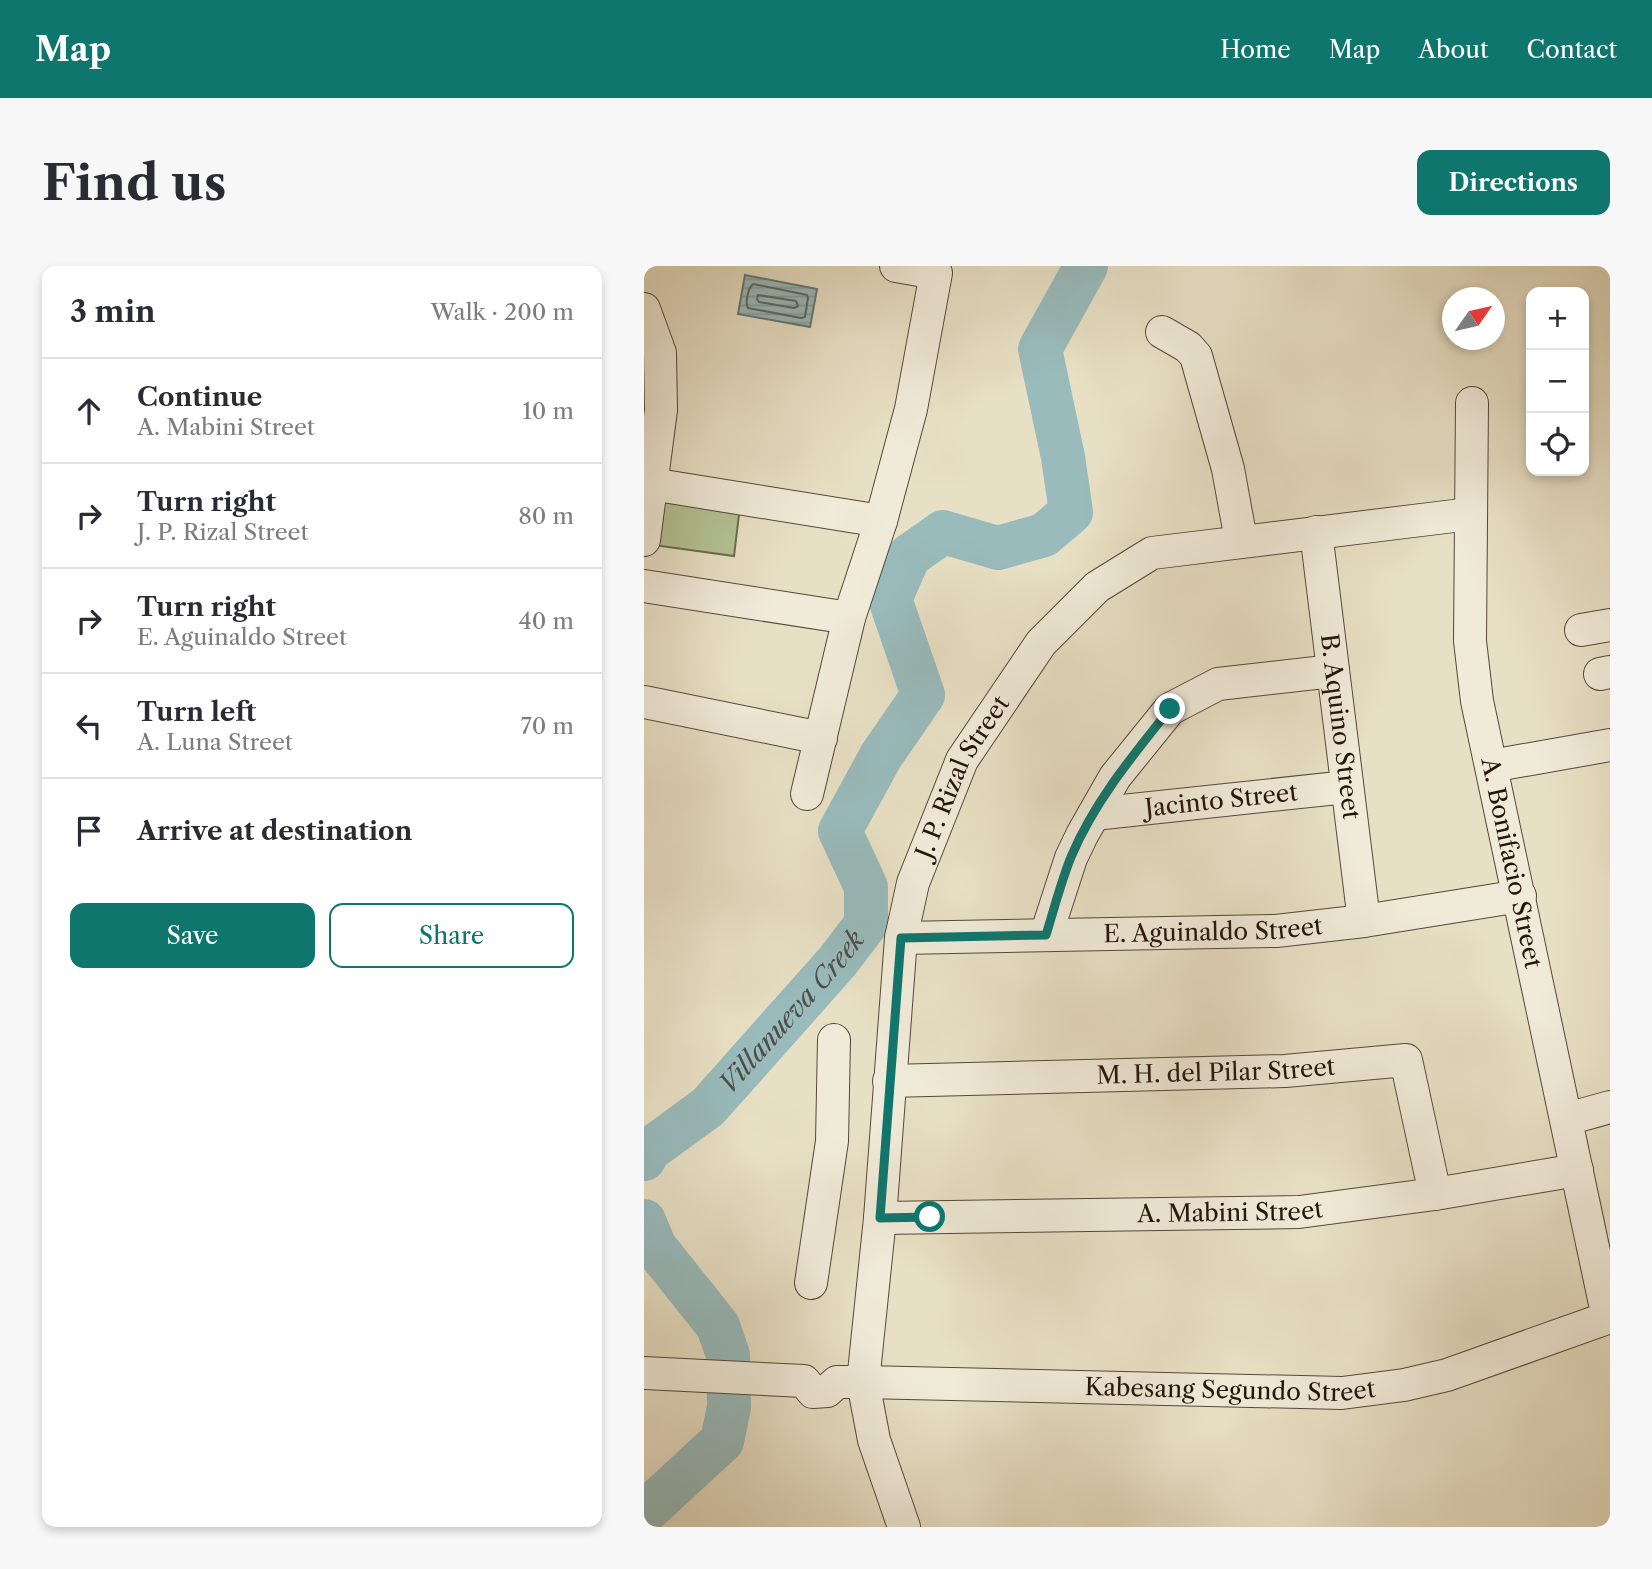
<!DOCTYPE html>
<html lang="en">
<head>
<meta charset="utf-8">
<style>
  :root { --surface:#fff; --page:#f7f7f7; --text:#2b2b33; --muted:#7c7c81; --line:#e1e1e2; --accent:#0f766e }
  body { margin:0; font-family:"Libre Caslon Text",serif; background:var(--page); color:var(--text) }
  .controls { position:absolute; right:21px; top:21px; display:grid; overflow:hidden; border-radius:14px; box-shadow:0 4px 10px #0003 }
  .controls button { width:63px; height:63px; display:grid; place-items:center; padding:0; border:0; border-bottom:2px solid var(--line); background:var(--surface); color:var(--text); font:35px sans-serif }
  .compass { position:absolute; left:798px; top:21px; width:63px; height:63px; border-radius:50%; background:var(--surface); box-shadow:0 4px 10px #0003; rotate:56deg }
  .stop { position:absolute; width:21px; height:21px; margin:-16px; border:5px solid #0f766e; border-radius:50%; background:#fff }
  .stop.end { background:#0f766e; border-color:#fff; box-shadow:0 2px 7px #0008 }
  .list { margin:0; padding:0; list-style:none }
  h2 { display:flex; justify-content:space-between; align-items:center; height:91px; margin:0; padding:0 28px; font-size:30px }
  h2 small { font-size:23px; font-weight:400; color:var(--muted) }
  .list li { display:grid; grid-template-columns:46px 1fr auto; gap:21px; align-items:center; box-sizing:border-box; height:105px; padding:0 28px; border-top:2px solid var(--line) }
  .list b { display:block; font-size:26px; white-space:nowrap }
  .list p { margin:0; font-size:23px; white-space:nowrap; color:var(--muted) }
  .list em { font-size:23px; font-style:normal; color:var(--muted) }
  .actions { display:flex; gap:14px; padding:21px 28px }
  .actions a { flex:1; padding:16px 0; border:2px solid var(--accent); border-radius:14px; text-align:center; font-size:24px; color:var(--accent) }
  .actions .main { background:var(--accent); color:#fff }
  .icon { flex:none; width:38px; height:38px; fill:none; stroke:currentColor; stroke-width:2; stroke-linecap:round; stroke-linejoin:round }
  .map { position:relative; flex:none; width:966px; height:1261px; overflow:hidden; border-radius:14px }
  header { display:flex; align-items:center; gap:42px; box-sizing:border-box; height:98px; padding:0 35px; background:var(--accent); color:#fff }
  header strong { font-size:33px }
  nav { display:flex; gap:38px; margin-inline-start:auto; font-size:24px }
  .intro { display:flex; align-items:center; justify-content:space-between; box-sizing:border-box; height:168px; padding:0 42px }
  h1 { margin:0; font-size:49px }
  .button { padding:18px 32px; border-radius:14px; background:var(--accent); color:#fff; font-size:24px; font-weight:700 }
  main { display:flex; gap:42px; padding:0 42px }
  aside { flex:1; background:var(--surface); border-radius:14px; box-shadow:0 4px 10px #0003 }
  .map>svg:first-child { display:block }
  .green { fill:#b4c396; stroke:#6c6c50; stroke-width:2 }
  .water { fill:url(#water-rules); stroke:#6a7875; stroke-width:2 }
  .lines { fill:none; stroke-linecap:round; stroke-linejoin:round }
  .shore { stroke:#5e6864; stroke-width:2 }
  .river { stroke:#99bbbc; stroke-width:44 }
  .minor-casing { stroke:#55473a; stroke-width:34 }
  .minor { stroke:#f0ebd9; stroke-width:32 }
  .route { stroke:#0f766e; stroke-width:9 }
  .labels { text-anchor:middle; stroke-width:6; stroke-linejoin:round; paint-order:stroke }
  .street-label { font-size:24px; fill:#24140b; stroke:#f0ebd9 }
  .water-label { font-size:26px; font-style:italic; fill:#4d4e49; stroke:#f0ebd9 }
</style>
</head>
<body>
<header>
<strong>Map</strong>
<nav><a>Home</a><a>Map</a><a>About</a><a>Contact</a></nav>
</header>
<div class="intro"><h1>Find us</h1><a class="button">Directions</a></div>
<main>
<aside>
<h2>3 min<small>Walk · 200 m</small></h2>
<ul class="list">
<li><svg class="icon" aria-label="ahead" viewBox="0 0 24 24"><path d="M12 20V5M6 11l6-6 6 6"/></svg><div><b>Continue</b><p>A. Mabini Street</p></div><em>10 m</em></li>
<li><svg class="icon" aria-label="right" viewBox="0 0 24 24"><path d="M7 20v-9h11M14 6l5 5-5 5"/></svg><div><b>Turn right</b><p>J. P. Rizal Street</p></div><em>80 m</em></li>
<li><svg class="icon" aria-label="right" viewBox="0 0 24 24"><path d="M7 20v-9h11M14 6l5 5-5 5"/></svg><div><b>Turn right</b><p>E. Aguinaldo Street</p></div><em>40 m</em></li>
<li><svg class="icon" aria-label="left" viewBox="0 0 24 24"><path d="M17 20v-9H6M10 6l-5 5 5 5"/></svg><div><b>Turn left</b><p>A. Luna Street</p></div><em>70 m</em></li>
<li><svg class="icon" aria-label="arrive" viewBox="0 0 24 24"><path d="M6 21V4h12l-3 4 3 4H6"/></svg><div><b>Arrive at destination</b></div></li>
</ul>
<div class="actions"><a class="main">Save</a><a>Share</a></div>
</aside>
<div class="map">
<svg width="966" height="1261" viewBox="0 0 966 1261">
  <defs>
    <pattern id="water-rules" width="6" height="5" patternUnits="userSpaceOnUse" patternTransform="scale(1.75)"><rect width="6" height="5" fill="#99bbbc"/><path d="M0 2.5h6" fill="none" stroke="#84a0a0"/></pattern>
  </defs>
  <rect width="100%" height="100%" fill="#e8e0c5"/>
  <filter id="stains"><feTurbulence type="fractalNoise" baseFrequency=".00286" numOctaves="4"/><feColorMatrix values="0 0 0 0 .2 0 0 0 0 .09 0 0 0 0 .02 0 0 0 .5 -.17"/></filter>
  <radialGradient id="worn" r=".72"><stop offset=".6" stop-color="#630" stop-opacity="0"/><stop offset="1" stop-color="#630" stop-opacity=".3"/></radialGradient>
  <path class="green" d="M 8,228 L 96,240 L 90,290 L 2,278 Z"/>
  <path class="water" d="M 101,9 L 173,23 L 166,61 L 94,48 Z"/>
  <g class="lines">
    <path class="shore" d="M 109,18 L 163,29 L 164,32 L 161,51 L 157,52 L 104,42 C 101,37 104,22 109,18 Z
      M 114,29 L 152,35 L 154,40 L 150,42 L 115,36 L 113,33 Z"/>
    <g class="river">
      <path id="s1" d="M 0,893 L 5,884 L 64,841 L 193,696 L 222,658 L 222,621 L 196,565 L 237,490 L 279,429 L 246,333 L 265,290 L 299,266 L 354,282 L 400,269 L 427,246 L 419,191 L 396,83 L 442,0"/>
      <path d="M 0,955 L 11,981 L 74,1060 L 84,1089 L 85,1141 L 78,1175 L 0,1247"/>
    </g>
    <defs>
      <g id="minor">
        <path d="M 0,43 L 16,87 L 17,144 L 0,274"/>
        <path d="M 518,66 L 544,81 L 552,90 L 584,203 L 597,274"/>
        <path id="s2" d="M 828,137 L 826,375 L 833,435 L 964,1052"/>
        <path d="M 7,218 L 237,255"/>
        <path id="s3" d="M 672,266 L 720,655"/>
        <path d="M 0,320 L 205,352"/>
        <path d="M 937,364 L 966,359"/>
        <path d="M 956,408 L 966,406"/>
        <path d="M 0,436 L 177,472"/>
        <path d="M 847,500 L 966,479"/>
        <path d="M 163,528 L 205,352 L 237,255 L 267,143 L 292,7 L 252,0"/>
        <path id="s4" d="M 450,548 L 703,521"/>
        <path d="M 402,669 L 427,592 L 438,569 L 471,511 L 526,443 L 574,418 L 689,405"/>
        <path id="s5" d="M 257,672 L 632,665 L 720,655 L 876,630"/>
        <path id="s6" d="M 245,815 L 641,805 L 762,794 L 791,928"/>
        <path d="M 923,853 L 966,841"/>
        <path id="s7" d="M 236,952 L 655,946 L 791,928 L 933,904"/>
        <path d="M 167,1017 L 188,875 L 190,774"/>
        <path id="s8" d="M 0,1107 L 160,1115 L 169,1126 L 183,1125 L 193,1116 L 219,1116 L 698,1127 L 760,1119 L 803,1109 L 966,1051"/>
        <path id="s9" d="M 260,1261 L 230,1174 L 219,1116 L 236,952 L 257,672 L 269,617 L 318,494 L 397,377 L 453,321 L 508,287 L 826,248"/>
      </g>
    </defs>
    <use href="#minor" class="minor-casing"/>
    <use href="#minor" class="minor"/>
  </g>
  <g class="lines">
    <path class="route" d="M 286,951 L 236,952 L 257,672 L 402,669 C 410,643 417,616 427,591 C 450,536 489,489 526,443"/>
  </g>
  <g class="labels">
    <g class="street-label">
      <text dy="8" stroke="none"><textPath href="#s3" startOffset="196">B. Aquino Street</textPath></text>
      <text dy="8" stroke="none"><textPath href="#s9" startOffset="770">J. P. Rizal Street</textPath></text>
      <text dy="8" stroke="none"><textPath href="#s4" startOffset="128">Jacinto Street</textPath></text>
      <text dy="8" stroke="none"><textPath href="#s2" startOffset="464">A. Bonifacio Street</textPath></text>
      <text dy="8" stroke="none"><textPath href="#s5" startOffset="312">E. Aguinaldo Street</textPath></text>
      <text dy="8" stroke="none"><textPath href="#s6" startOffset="327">M. H. del Pilar Street</textPath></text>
      <text dy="8" stroke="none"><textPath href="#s7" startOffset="350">A. Mabini Street</textPath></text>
      <text dy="8" stroke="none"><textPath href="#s8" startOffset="595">Kabesang Segundo Street</textPath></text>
    </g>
    <g class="water-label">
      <text dy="9" stroke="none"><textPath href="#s1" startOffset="210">Villanueva Creek</textPath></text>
    </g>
  </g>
  <rect width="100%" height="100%" filter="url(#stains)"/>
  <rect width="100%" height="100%" fill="url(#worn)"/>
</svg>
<div class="controls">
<button>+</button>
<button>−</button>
<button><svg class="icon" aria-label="locate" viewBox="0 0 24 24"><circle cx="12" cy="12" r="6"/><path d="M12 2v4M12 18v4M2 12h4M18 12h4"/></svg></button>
</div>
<svg class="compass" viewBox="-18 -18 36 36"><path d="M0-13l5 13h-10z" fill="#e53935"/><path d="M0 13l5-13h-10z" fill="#7c7c81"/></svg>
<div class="stop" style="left:286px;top:951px"></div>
<div class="stop end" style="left:526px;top:443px"></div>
</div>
</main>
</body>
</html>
